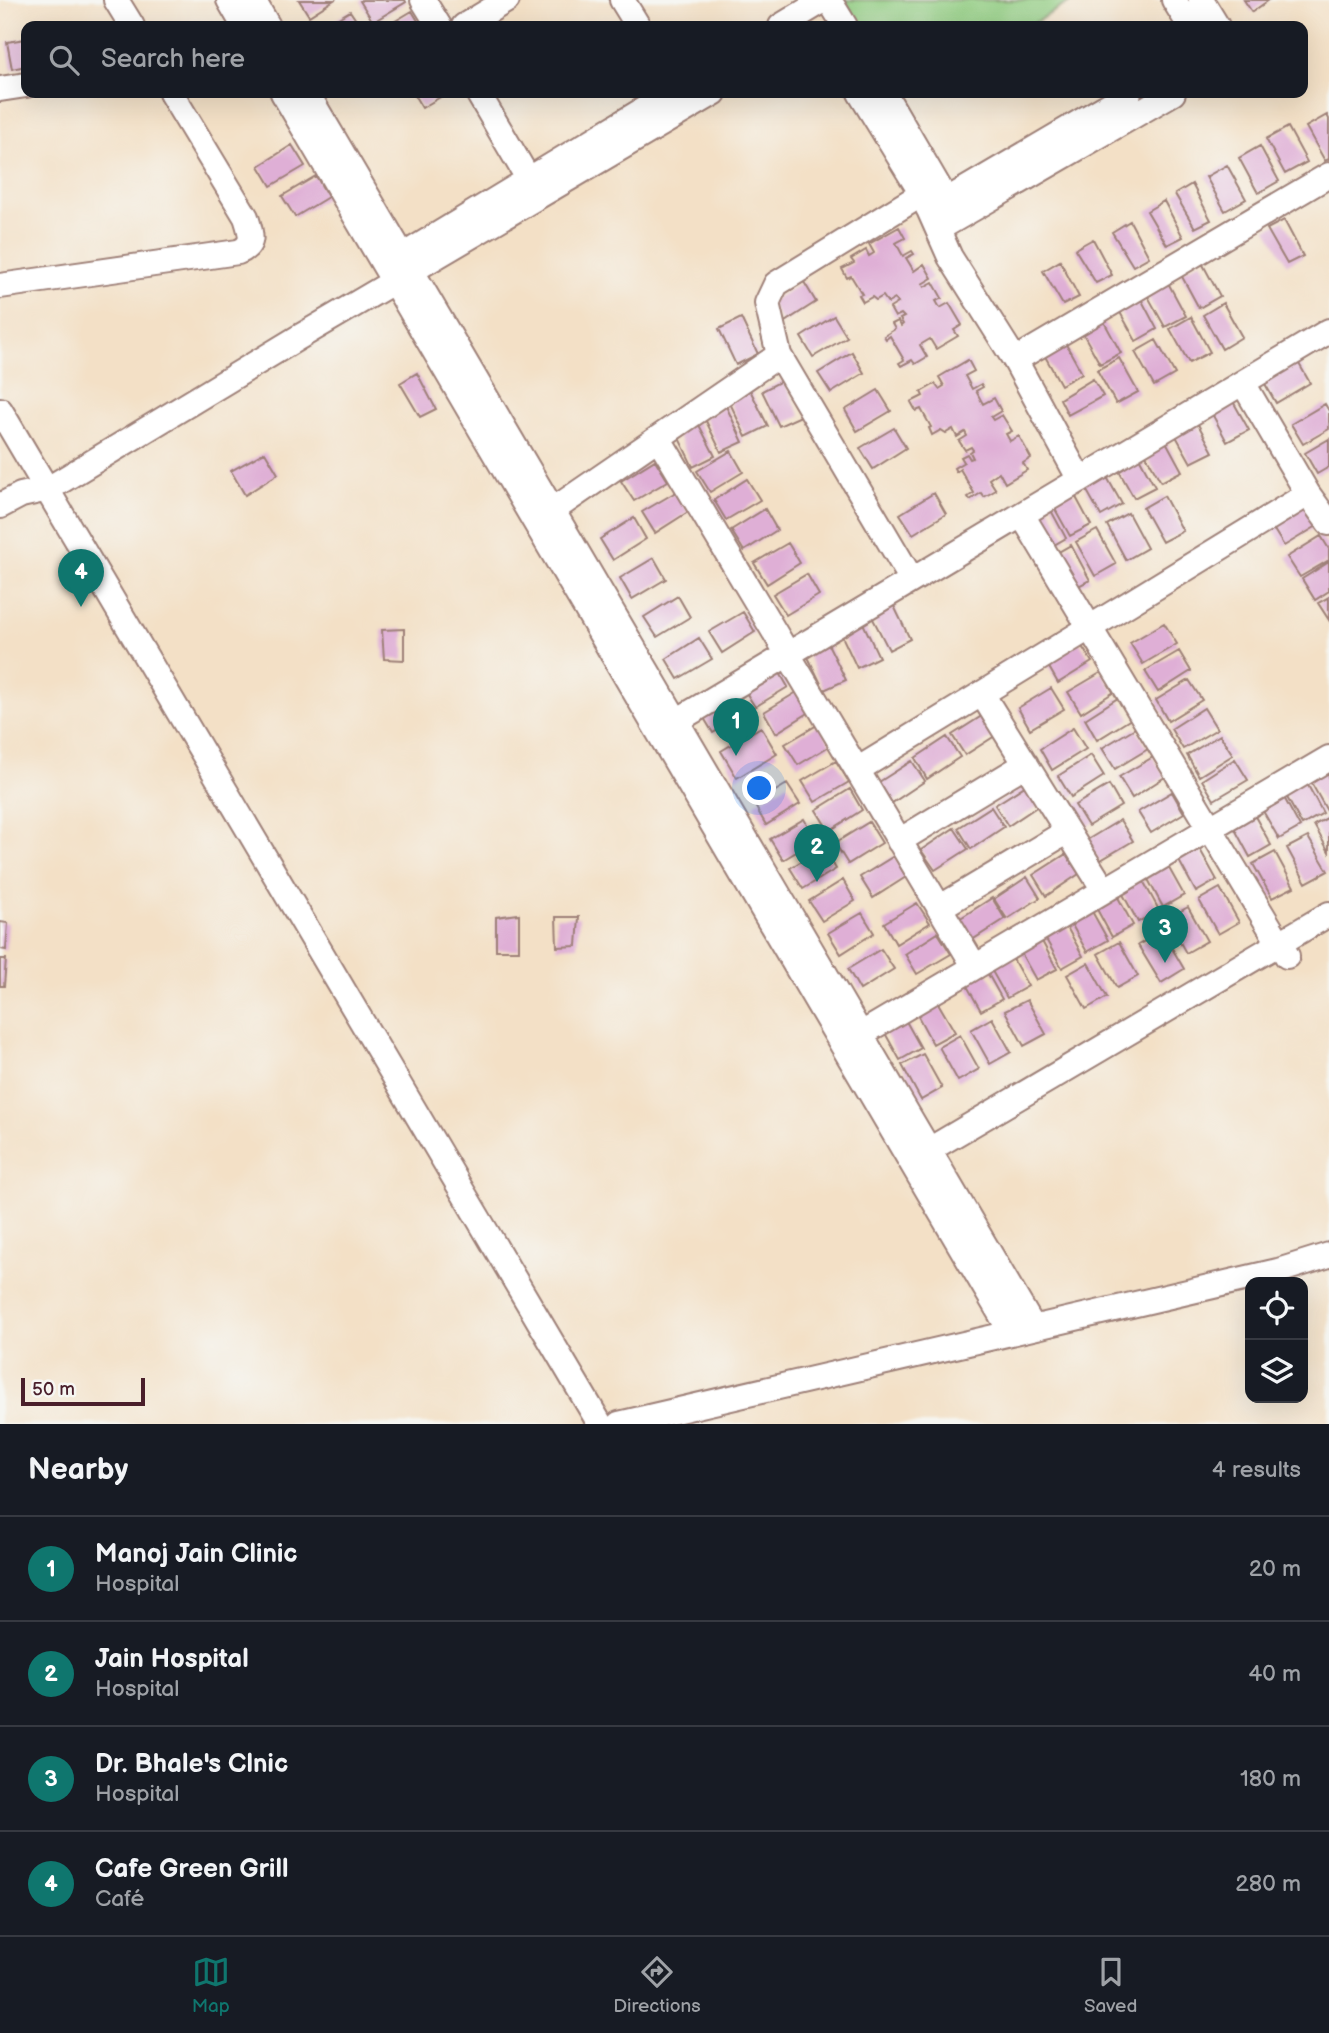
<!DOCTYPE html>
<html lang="en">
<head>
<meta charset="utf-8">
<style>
  :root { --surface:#171b24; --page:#242831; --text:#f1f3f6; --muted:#9ea1a6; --line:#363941; --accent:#0f766e }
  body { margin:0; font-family:"Balsamiq Sans",sans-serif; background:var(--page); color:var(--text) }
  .controls { position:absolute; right:21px; bottom:21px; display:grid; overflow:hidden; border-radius:14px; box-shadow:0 7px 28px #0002 }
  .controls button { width:63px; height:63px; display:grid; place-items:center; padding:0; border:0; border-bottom:2px solid var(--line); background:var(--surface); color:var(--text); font:35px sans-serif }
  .scale { position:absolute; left:21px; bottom:18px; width:124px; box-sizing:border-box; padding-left:7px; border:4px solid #4a1f2b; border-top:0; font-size:19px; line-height:24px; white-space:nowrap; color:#4a1f2b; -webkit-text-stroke:5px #f6f6f2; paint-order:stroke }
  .you { position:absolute; left:760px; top:789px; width:24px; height:24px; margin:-18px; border:5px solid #fff; border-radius:50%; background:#1a73e8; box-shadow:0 0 0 10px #1a73e833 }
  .badge { display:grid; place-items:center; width:46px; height:46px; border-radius:50%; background:var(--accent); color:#fff; font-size:23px; font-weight:700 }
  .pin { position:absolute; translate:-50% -58px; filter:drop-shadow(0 2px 4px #0008) }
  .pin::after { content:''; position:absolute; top:37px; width:24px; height:21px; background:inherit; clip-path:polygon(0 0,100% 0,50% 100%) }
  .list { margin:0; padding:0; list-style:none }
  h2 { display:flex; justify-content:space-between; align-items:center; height:91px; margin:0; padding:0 28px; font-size:30px }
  h2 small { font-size:23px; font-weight:400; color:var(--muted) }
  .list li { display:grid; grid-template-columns:46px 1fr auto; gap:21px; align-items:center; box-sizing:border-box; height:105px; padding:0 28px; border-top:2px solid var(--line) }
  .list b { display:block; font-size:26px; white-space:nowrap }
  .list p { margin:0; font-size:23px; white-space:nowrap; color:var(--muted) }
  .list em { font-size:23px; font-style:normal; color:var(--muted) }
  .icon { flex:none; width:38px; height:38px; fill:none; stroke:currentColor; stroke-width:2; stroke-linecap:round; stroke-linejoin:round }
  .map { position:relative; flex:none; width:1329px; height:1424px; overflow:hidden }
  .search { position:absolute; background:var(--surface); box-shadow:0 7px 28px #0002; left:21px; right:21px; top:21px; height:77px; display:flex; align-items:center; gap:18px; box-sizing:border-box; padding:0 24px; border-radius:14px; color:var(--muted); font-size:26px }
  .sheet { height:511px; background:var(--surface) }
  nav { display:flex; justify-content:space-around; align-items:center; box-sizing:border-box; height:98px; border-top:2px solid var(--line); background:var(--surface); font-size:19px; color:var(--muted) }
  nav a { display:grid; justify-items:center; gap:4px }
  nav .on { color:var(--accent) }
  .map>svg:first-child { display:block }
  .green { fill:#91cc81; stroke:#6e7656; stroke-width:2 }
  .building { fill:#dfafd6 }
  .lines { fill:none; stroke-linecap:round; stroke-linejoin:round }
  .minor-casing { stroke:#9e8078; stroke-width:28 }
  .minor { stroke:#fff; stroke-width:24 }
</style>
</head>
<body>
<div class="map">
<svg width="1329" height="1424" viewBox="0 0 1329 1424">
  <rect width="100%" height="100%" fill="#f6f6f2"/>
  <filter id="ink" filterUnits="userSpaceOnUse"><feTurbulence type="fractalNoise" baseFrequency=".0143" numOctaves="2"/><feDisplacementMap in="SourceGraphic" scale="14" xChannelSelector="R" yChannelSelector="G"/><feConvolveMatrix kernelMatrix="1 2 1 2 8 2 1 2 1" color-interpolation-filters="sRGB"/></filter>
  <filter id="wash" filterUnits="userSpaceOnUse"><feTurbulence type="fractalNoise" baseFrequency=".00686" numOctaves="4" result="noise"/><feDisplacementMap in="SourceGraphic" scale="28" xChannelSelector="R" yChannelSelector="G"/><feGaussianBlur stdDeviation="1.57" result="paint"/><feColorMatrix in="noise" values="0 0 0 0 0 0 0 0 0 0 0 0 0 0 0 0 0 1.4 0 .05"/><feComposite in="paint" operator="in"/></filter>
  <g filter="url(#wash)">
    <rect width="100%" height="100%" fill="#f3e0c6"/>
    <path class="green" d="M 845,0 L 1073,0 L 1029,26 L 860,26 Z"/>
    <g id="blocks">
      <path class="building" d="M 299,0 L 334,0 L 309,16 Z
        M 362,0 L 405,0 L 406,2 L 373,22 L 360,1 Z
        M 1244,0 L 1269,0 L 1252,12 Z
        M 350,11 L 360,26 L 324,26 L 335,20 Z
        M 412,11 L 421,26 L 387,26 Z
        M 25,39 L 26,66 L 12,69 L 7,42 Z
        M 413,93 L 447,93 L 422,108 Z
        M 1327,115 L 1329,119 L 1329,159 L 1325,161 L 1306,127 Z
        M 1288,127 L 1307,162 L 1285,174 L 1266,139 Z
        M 292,145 L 305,166 L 271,186 L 259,166 Z
        M 1260,146 L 1279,181 L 1258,193 L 1239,158 Z
        M 1227,165 L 1246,199 L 1225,211 L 1206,177 Z
        M 316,176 L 328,197 L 295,217 L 282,196 Z
        M 1192,184 L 1211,220 L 1195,228 L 1175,194 Z
        M 1164,201 L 1183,237 L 1167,245 L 1147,211 Z
        M 1284,220 L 1303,256 L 1287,264 L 1267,229 Z
        M 1130,221 L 1149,257 L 1133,266 L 1112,232 Z
        M 899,227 L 905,238 L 896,243 L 903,256 L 912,251 L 914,254 L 906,258 L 914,271 L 924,264 L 932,278 L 922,284 L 924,287 L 933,282 L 942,298 L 936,301 L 940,308 L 949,303 L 962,325 L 954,330 L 958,336 L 936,349 L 930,339 L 920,345 L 927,357 L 915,364 L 912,360 L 901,366 L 899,363 L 904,360 L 890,336 L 886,339 L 884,336 L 895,329 L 892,324 L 898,321 L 901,326 L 903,324 L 900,319 L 904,317 L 901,314 L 895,317 L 890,308 L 898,303 L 895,299 L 888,303 L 883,296 L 876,300 L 872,297 L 863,302 L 859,295 L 862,294 L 851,276 L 847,278 L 842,269 L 854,263 L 851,259 L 866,250 L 869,256 L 874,253 L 869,244 Z
        M 1093,239 L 1112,275 L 1096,283 L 1075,249 Z
        M 1060,261 L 1079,297 L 1063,305 L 1043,271 Z
        M 1201,261 L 1220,296 L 1199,308 L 1180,273 Z
        M 1167,281 L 1186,316 L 1165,327 L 1146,293 Z
        M 804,282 L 816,302 L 783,323 L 770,302 Z
        M 1139,295 L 1157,329 L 1136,341 L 1117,307 Z
        M 1223,303 L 1242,337 L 1222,349 L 1203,315 Z
        M 834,316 L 847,337 L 813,357 L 801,337 Z
        M 1191,317 L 1210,352 L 1189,363 L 1170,329 Z
        M 741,318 L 758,354 L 736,365 L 719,329 Z
        M 1102,318 L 1121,353 L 1100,364 L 1081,330 Z
        M 1063,339 L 1082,373 L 1061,385 L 1042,351 Z
        M 1156,340 L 1175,374 L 1154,386 L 1135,352 Z
        M 852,352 L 864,373 L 831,393 L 818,373 Z
        M 1119,358 L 1138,392 L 1116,404 L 1097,370 Z
        M 968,360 L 974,371 L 965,376 L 972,389 L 981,384 L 983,387 L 976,391 L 983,404 L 994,398 L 1001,411 L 991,417 L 993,420 L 1002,415 L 1012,431 L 1006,434 L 1010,441 L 1019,436 L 1031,458 L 1023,463 L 1027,470 L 1005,483 L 999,472 L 989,479 L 996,490 L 984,497 L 981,493 L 970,500 L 968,497 L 974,493 L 960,469 L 956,472 L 954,468 L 964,462 L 961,457 L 967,454 L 970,459 L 973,458 L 970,452 L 973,450 L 971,447 L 965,450 L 959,441 L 967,436 L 965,432 L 957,437 L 953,429 L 946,433 L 941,430 L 932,435 L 929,428 L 931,427 L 921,409 L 916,411 L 911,402 L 923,396 L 921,392 L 935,384 L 939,389 L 944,386 L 939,377 Z
        M 1298,362 L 1310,383 L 1276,403 L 1264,382 Z
        M 417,373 L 436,409 L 420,417 L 400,383 Z
        M 1093,379 L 1103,396 L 1068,415 L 1060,399 Z
        M 783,380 L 801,416 L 779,426 L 762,391 Z
        M 750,390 L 768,426 L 746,437 L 729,401 Z
        M 878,390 L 891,411 L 857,431 L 845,410 Z
        M 1230,396 L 1249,430 L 1227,442 L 1209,408 Z
        M 1325,404 L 1329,411 L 1329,429 L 1303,444 L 1291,424 Z
        M 726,406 L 743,442 L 721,452 L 704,417 Z
        M 1194,417 L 1213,452 L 1191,463 L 1172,429 Z
        M 697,421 L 715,456 L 693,467 L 676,432 Z
        M 894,428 L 906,448 L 873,469 L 860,448 Z
        M 1163,436 L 1182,471 L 1161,482 L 1142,448 Z
        M 1329,439 L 1329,467 L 1317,474 L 1305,453 Z
        M 731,451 L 743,472 L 710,492 L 697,471 Z
        M 265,452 L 278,474 L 245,495 L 231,471 Z
        M 1136,452 L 1155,487 L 1134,498 L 1115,464 Z
        M 655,460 L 668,481 L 634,501 L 621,481 Z
        M 1103,470 L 1122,504 L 1101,516 L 1082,482 Z
        M 747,479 L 760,500 L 726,520 L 714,500 Z
        M 1072,490 L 1091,525 L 1070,536 L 1051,502 Z
        M 676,492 L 688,512 L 655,533 L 642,512 Z
        M 934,493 L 946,514 L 913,534 L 900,514 Z
        M 1164,496 L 1183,531 L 1162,542 L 1143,508 Z
        M 1047,503 L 1066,538 L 1045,550 L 1026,515 Z
        M 1305,505 L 1317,526 L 1284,546 L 1271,525 Z
        M 765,509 L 777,530 L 744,551 L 731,530 Z
        M 1128,513 L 1147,548 L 1126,560 L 1107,525 Z
        M 634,518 L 646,539 L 613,560 L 600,539 Z
        M 1097,530 L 1116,564 L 1095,576 L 1076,542 Z
        M 1321,536 L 1329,549 L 1329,560 L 1300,577 L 1287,557 Z
        M 788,543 L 800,563 L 767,584 L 754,563 Z
        M 1071,545 L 1090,580 L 1069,591 L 1050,557 Z
        M 654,558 L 666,579 L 632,599 L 620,578 Z
        M 1329,562 L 1329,591 L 1315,600 L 1302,579 Z
        M 807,574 L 819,595 L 786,615 L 773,594 Z
        M 678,596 L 690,617 L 657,637 L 644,617 Z
        M 1329,597 L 1329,620 L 1318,603 Z
        M 893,604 L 910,639 L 889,650 L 871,615 Z
        M 743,612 L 755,632 L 722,653 L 709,632 Z
        M 862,621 L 879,657 L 857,668 L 840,632 Z
        M 1164,623 L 1177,644 L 1143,664 L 1130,643 Z
        M 404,629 L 404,660 L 384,659 L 382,630 Z
        M 699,638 L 712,659 L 678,679 L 666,659 Z
        M 1079,642 L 1092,662 L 1058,683 L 1046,662 Z
        M 828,644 L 846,680 L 824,690 L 807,655 Z
        M 1179,651 L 1191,671 L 1158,692 L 1145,671 Z
        M 776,666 L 788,687 L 755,707 L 742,686 Z
        M 1102,672 L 1114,692 L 1081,713 L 1068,692 Z
        M 1189,680 L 1202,700 L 1168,721 L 1156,700 Z
        M 1051,688 L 1064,709 L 1030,729 L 1018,708 Z
        M 734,692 L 747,713 L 713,733 L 701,713 Z
        M 797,692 L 810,712 L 776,733 L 764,712 Z
        M 1118,698 L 1131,719 L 1097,740 L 1085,719 Z
        M 1204,708 L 1217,729 L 1183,749 L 1171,729 Z
        M 985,714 L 998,734 L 965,755 L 952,735 Z
        M 819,724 L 831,745 L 798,765 L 785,744 Z
        M 761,727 L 777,754 L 737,778 L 721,751 Z
        M 1073,728 L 1086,749 L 1052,770 L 1040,749 Z
        M 1135,728 L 1148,749 L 1115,769 L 1102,748 Z
        M 1220,735 L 1233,755 L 1199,776 L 1187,755 Z
        M 947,737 L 960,757 L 927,779 L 915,758 Z
        M 1091,755 L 1104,776 L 1071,797 L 1058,776 Z
        M 1153,757 L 1165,777 L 1132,798 L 1119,777 Z
        M 1235,759 L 1248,780 L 1214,800 L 1202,780 Z
        M 836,761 L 849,782 L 815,802 L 802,781 Z
        M 912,761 L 925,781 L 892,803 L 879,782 Z
        M 1329,765 L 1329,810 L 1327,811 L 1308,777 Z
        M 1304,778 L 1323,813 L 1302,825 L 1283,790 Z
        M 787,784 L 800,804 L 766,825 L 754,804 Z
        M 1028,784 L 1041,804 L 1008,826 L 995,805 Z
        M 1109,785 L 1121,806 L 1088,826 L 1075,805 Z
        M 850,789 L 862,810 L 829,831 L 816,810 Z
        M 1172,792 L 1184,813 L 1151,833 L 1138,812 Z
        M 1281,792 L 1300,827 L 1279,839 L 1259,804 Z
        M 991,807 L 1004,827 L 971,849 L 958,828 Z
        M 1252,811 L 1271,845 L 1250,857 L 1231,822 Z
        M 1329,817 L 1329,852 L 1314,825 Z
        M 804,819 L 816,840 L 783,860 L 770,839 Z
        M 1120,820 L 1133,841 L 1099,861 L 1087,840 Z
        M 869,822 L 882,843 L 848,864 L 835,843 Z
        M 954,828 L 968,849 L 935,870 L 921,850 Z
        M 1308,837 L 1328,871 L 1306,883 L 1287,848 Z
        M 1198,846 L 1217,880 L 1196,892 L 1177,857 Z
        M 824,848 L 836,869 L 803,889 L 790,868 Z
        M 1275,852 L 1294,887 L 1272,898 L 1253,864 Z
        M 1066,854 L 1079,874 L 1046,896 L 1033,875 Z
        M 894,856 L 906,877 L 873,898 L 860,877 Z
        M 1165,861 L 1184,895 L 1163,907 L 1144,872 Z
        M 1140,875 L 1159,910 L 1138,922 L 1119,887 Z
        M 1027,877 L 1040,898 L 1007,919 L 994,899 Z
        M 843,880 L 855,901 L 822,921 L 809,901 Z
        M 1220,888 L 1239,922 L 1218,934 L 1199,900 Z
        M 1114,890 L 1133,925 L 1112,937 L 1093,902 Z
        M 992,898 L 1005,919 L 972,940 L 959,919 Z
        M 917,903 L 930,923 L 896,944 L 884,923 Z
        M 1089,906 L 1108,940 L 1087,952 L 1068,918 Z
        M 1188,907 L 1207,941 L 1186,953 L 1167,919 Z
        M 862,913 L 874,933 L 841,954 L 828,933 Z
        M 519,914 L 519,950 L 496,950 L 496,917 Z
        M 556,917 L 579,917 L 577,946 L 557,947 Z
        M 0,922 L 8,923 L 6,950 L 0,949 Z
        M 1064,922 L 1083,956 L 1062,968 L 1043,934 Z
        M 1162,931 L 1184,969 L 1161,983 L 1138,945 Z
        M 938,933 L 951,954 L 917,974 L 905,954 Z
        M 1038,934 L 1057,969 L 1036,980 L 1017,946 Z
        M 1119,942 L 1138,976 L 1117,988 L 1098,954 Z
        M 881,949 L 894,969 L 860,990 L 848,969 Z
        M 1009,952 L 1028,986 L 1007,998 L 988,964 Z
        M 0,959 L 6,959 L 4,986 L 0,986 Z
        M 1088,963 L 1107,997 L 1086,1009 L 1067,975 Z
        M 983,965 L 1002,999 L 981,1011 L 962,977 Z
        M 935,998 L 955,1032 L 933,1044 L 914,1009 Z
        M 1027,1000 L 1046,1034 L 1024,1046 L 1005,1011 Z
        M 902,1014 L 921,1048 L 900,1060 L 881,1026 Z
        M 992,1018 L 1011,1052 L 990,1064 L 971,1030 Z
        M 960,1035 L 979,1069 L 958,1081 L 939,1047 Z
        M 923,1054 L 942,1088 L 921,1100 L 902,1065 Z"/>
    </g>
  </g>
  <g filter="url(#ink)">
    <use href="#blocks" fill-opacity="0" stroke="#9e8078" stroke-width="2"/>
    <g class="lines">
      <defs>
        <path id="minor" d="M 116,0 L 132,26
          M 229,0 L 244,26
          M 253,0 L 268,26
          M 423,0 L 439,26
          M 622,0 L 638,26
          M 829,0 L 845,26
          M 1174,0 L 1190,26
          M 1201,0 L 1217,26
          M 464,26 L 507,0
          M 781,26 L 824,0
          M 0,89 L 26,85
          M 283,93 L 1011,1332
          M 307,93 L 1033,1327
          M 478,93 L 536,192
          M 860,93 L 922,194 L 950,257 L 1015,360 L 1080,480
          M 884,93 L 954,213
          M 928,208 L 947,200 L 1129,93
          M 938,229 L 1173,93
          M 391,263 L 671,93
          M 0,286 L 238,252 C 256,245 251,233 246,217 L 171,93
          M 1015,360 L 1329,175
          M 1243,383 L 1308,494 L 1329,523
          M 0,410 L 600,1424
          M 659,439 L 975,967
          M 0,506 L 21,495 L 48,489 L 296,339 L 714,93
          M 553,510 L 779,355
          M 1022,515 L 1287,956
          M 912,580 L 779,355 L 767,303 L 776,284 L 922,194
          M 982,694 L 1104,890
          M 663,729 L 1329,331
          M 857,770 L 1308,494
          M 899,841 L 1026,764
          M 939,908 L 1066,832
          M 846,1043 L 1329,758
          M 917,1157 L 1329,914
          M 619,1424 L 1278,1271 L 1329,1255"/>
      </defs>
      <use href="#minor" class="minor-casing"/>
      <use href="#minor" class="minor"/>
    </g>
  </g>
</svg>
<div class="controls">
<button><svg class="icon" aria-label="locate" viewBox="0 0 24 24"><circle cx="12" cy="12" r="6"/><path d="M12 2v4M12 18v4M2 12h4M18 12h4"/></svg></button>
<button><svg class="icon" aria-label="layers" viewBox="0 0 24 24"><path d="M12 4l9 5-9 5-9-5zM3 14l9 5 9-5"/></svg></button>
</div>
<div class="scale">50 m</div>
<div class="you"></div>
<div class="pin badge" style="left:736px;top:756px">1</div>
<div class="pin badge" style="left:817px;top:882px">2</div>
<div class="pin badge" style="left:1165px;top:963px">3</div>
<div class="pin badge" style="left:81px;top:607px">4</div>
<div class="search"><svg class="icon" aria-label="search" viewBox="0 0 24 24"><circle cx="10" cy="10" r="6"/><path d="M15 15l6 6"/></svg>Search here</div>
</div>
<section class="sheet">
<h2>Nearby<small>4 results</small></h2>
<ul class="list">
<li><span class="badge">1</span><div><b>Manoj Jain Clinic</b><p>Hospital</p></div><em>20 m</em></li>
<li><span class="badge">2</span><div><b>Jain Hospital</b><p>Hospital</p></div><em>40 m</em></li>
<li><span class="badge">3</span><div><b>Dr. Bhale's Clnic</b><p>Hospital</p></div><em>180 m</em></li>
<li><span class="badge">4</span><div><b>Cafe Green Grill</b><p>Café</p></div><em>280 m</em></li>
</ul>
</section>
<nav>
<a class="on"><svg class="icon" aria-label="map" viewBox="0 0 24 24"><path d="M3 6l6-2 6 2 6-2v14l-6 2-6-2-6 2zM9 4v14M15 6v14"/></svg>Map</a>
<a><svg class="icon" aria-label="directions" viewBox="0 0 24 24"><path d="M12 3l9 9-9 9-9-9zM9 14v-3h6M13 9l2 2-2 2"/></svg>Directions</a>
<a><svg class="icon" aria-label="saved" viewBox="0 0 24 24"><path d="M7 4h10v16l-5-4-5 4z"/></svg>Saved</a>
</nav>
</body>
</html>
